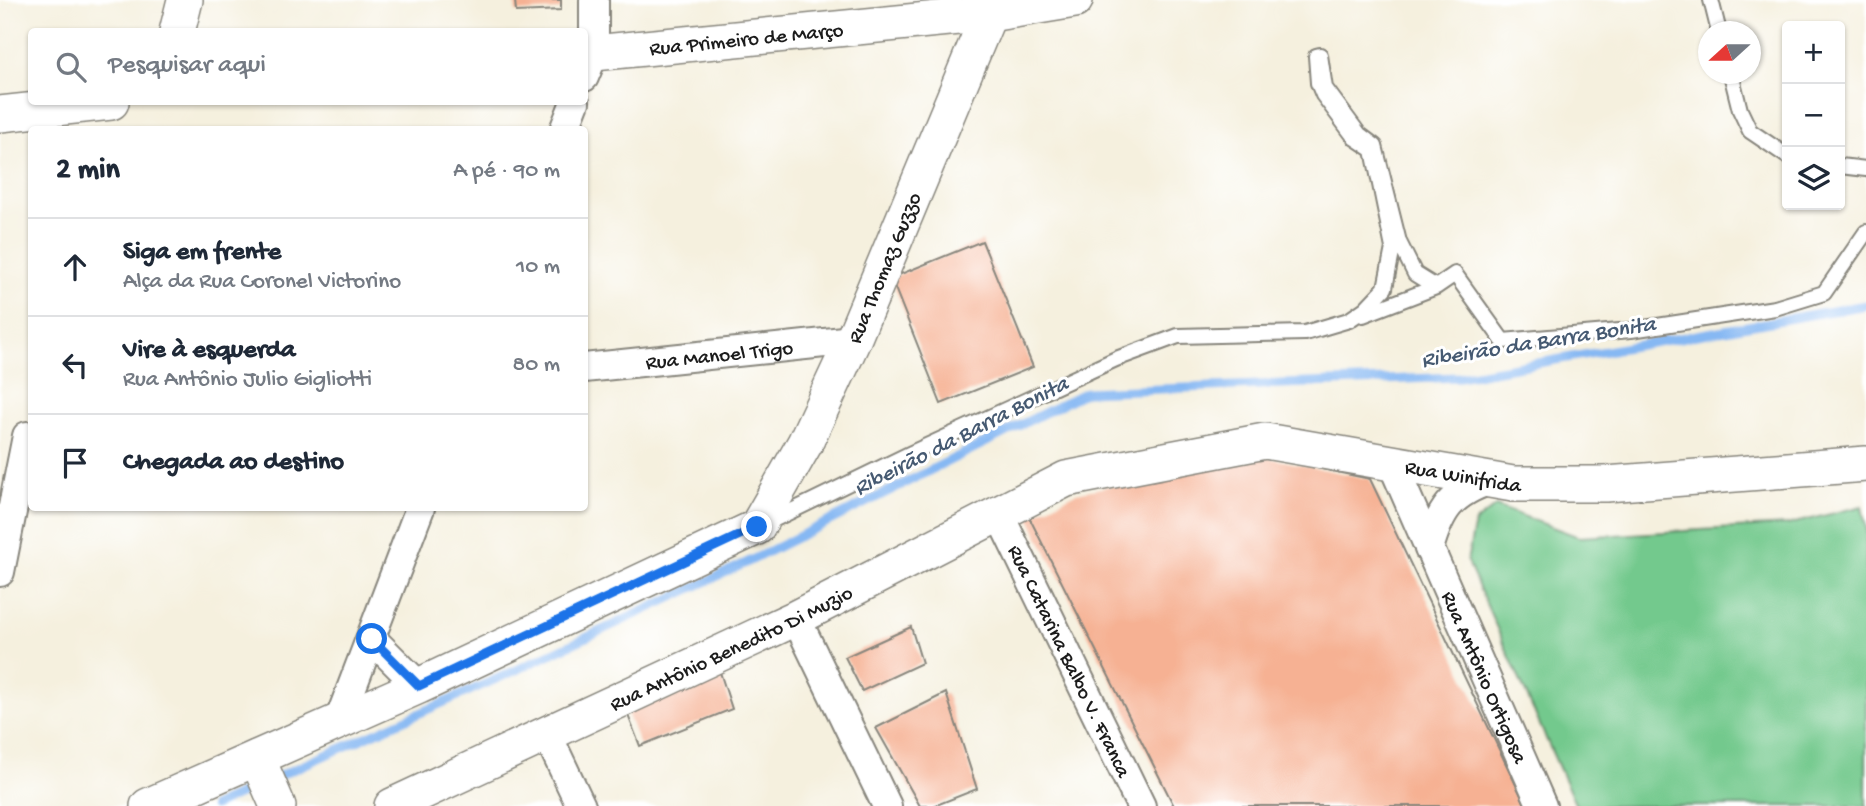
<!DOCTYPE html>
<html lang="pt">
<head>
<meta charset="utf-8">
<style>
  :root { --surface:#fff; --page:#f2f2f3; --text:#1f2937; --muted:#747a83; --line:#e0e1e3 }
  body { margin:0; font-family:"Gochi Hand",sans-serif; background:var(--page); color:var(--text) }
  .controls { position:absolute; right:21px; top:21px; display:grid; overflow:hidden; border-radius:7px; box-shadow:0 2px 5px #0004 }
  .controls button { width:63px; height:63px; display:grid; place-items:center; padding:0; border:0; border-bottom:2px solid var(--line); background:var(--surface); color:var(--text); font:35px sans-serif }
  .compass { position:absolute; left:1698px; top:21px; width:63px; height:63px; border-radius:50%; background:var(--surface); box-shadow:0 2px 5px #0004; rotate:249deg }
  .stop { position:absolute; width:21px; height:21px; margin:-16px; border:5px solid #1a73e8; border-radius:50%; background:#fff }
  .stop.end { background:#1a73e8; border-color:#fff; box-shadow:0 2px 7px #0008 }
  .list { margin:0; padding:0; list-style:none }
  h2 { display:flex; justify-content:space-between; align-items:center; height:91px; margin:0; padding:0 28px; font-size:30px }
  h2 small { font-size:23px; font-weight:400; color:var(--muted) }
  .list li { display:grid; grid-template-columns:46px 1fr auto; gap:21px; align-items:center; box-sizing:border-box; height:98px; padding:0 28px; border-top:2px solid var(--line) }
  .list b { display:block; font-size:26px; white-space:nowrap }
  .list p { margin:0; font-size:23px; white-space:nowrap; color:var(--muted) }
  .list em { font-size:23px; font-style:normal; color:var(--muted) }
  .icon { flex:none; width:38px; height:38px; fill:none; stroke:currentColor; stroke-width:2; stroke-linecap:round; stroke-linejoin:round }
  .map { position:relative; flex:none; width:1866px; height:806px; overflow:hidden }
  .search { position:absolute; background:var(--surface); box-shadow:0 2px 5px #0004; left:28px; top:28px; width:560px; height:77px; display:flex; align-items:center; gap:18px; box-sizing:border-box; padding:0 24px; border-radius:7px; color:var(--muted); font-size:26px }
  .panel { position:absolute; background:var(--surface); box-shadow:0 2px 5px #0004; left:28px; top:126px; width:560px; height:385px; border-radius:7px }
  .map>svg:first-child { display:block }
  .green { fill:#73c98d; stroke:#487254; stroke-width:2 }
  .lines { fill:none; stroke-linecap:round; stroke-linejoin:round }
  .stream { stroke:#86b8f3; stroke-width:9 }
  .building { fill:#f6b193 }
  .service-casing { stroke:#88867d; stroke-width:18 }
  .minor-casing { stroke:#88867d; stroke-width:32 }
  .tertiary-casing { stroke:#88867d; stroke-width:38 }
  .service { stroke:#fff; stroke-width:14 }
  .minor { stroke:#fff; stroke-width:28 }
  .tertiary { stroke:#fff; stroke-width:35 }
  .route { stroke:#1a73e8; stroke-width:9 }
  .labels { text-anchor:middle; stroke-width:6; stroke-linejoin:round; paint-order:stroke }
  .street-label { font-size:21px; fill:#1c1c1c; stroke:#fff }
  .water-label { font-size:23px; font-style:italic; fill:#465a72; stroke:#fff }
</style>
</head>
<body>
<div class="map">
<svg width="1866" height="806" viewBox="0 0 1866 806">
  <rect width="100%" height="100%" fill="#fff"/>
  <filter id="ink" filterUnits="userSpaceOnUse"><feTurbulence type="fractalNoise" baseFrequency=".0143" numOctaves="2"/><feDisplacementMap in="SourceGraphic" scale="14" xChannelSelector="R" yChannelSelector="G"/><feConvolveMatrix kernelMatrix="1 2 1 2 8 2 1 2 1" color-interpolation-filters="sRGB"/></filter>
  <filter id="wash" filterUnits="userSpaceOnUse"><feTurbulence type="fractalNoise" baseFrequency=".00686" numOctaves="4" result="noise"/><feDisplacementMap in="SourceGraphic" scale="28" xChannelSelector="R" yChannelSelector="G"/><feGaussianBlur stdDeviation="1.57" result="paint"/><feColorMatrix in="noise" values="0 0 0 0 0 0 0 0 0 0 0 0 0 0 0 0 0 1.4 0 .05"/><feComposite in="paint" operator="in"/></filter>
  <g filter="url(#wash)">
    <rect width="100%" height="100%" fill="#f5f0de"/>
    <path class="green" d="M 1496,506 L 1579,537 L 1787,525 L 1862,506 L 1866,528 L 1866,806 L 1576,806 L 1467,561 L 1475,522 Z"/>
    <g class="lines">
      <path class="stream" d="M 272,779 L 512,672 L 746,563 L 1086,392 L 1459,377 L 1866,305
        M 214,806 L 260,785"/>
    </g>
    <g id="blocks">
      <path class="building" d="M 515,0 L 561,0 L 561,10 L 516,12 Z
        M 982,241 L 1033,367 L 941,404 L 891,278 Z
        M 1259,456 L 1370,479 L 1526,806 L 1174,806 L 1029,517 L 1076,493 Z
        M 911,627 L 922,663 L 862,691 L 845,657 Z
        M 719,669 L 732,709 L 640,746 L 626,710 Z
        M 946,693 L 977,789 L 934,806 L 920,806 L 876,728 Z"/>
    </g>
  </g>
  <g filter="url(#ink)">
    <use href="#blocks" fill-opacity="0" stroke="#88867d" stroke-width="2"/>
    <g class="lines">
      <defs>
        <path id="service" d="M 1711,0 L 1719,32
          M 1731,74 L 1740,110 L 1750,131 L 1787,156
          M 1840,166 L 1866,169
          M 1363,315 L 1436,287
          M 769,522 L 909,454 L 1116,359 L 1178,336 L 1305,333 L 1349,320 L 1365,309 L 1385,288 L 1393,248 L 1373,150 L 1355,138 L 1323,95 L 1318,83 L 1316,56 L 1320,55 L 1325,88 L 1359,134 L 1375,146 L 1399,242 L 1415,274 L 1436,287 L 1455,274 L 1503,341 L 1631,330 L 1775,308 L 1824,293 L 1866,232"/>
        <g id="minor">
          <path d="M 584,77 L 594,53 L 594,0"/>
          <path d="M 564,130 L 575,102"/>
          <path id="s1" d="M 584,368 L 853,340"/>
          <path id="s2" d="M 1393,465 L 1542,806"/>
          <path id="s3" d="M 999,514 L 1141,806"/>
          <path d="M 1429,549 C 1440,510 1451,493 1491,480"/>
          <path d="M 0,572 L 27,436"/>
          <path d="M 796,618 L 887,806"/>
          <path d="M 372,639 L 419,686"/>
          <path d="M 339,721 L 420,508"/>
          <path d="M 547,734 L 581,806"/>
        </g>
        <g id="tertiary">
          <path d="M 177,32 L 185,0"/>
          <path id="s4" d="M 584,54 L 989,14 L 1075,0"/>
          <path d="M 0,114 L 111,102"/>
          <path d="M 257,758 L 278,806"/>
          <path id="s5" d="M 148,806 L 419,686 L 757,527 L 805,443 L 853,340 L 989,14 L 989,0"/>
          <path id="s6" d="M 392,806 L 796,618 L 1066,479 L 1265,441 L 1513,484 L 1606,484 L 1866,464"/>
        </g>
      </defs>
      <use href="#service" class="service-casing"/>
      <use href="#minor" class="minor-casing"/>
      <use href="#tertiary" class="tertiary-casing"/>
      <use href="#service" class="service"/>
      <use href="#minor" class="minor"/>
      <use href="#tertiary" class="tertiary"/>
    </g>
  </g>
  <g class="lines" filter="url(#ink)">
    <path class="route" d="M 372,639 L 419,686 L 757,527"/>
  </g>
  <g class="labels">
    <g class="street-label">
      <text dy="7" stroke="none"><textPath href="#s4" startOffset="163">Rua Primeiro de Março</textPath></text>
      <text dy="7" stroke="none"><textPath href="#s5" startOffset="959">Rua Thomaz Guzzo</textPath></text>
      <text dy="7" stroke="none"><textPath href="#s1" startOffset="136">Rua Manoel Trigo</textPath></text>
      <text dy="7" stroke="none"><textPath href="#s6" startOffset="1153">Rua Winifrida</textPath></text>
      <text dy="7" stroke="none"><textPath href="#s6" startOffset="374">Rua Antônio Benedito Di Muzio</textPath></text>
      <text dy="7" stroke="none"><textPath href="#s3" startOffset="163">Rua Catarina Balbo V. Franca</textPath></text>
      <text dy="7" stroke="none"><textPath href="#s2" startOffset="231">Rua Antônio Ortigosa</textPath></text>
    </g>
    <g class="water-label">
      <text transform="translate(1538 340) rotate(-9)" y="8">Ribeirão da Barra Bonita</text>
      <text transform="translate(960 434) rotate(-27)" y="8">Ribeirão da Barra Bonita</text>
    </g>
  </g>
</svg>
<div class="controls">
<button>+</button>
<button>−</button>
<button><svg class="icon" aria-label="layers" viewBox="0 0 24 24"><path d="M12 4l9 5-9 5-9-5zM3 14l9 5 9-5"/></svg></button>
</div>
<svg class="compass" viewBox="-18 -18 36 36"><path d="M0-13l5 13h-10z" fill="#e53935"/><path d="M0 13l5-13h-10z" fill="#747a83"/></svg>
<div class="stop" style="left:372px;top:639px"></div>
<div class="stop end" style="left:757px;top:527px"></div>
<div class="search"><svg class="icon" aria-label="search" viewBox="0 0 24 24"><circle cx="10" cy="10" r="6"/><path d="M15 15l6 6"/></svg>Pesquisar aqui</div>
<section class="panel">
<h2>2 min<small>A pé · 90 m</small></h2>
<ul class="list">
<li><svg class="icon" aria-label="ahead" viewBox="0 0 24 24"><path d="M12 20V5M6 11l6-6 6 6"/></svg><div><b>Siga em frente</b><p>Alça da Rua Coronel Victorino</p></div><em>10 m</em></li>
<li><svg class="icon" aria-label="left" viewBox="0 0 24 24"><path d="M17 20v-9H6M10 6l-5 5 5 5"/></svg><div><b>Vire à esquerda</b><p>Rua Antônio Julio Gigliotti</p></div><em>80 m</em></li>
<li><svg class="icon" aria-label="arrive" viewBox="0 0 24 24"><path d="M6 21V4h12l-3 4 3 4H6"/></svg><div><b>Chegada ao destino</b></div></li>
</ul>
</section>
</div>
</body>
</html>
